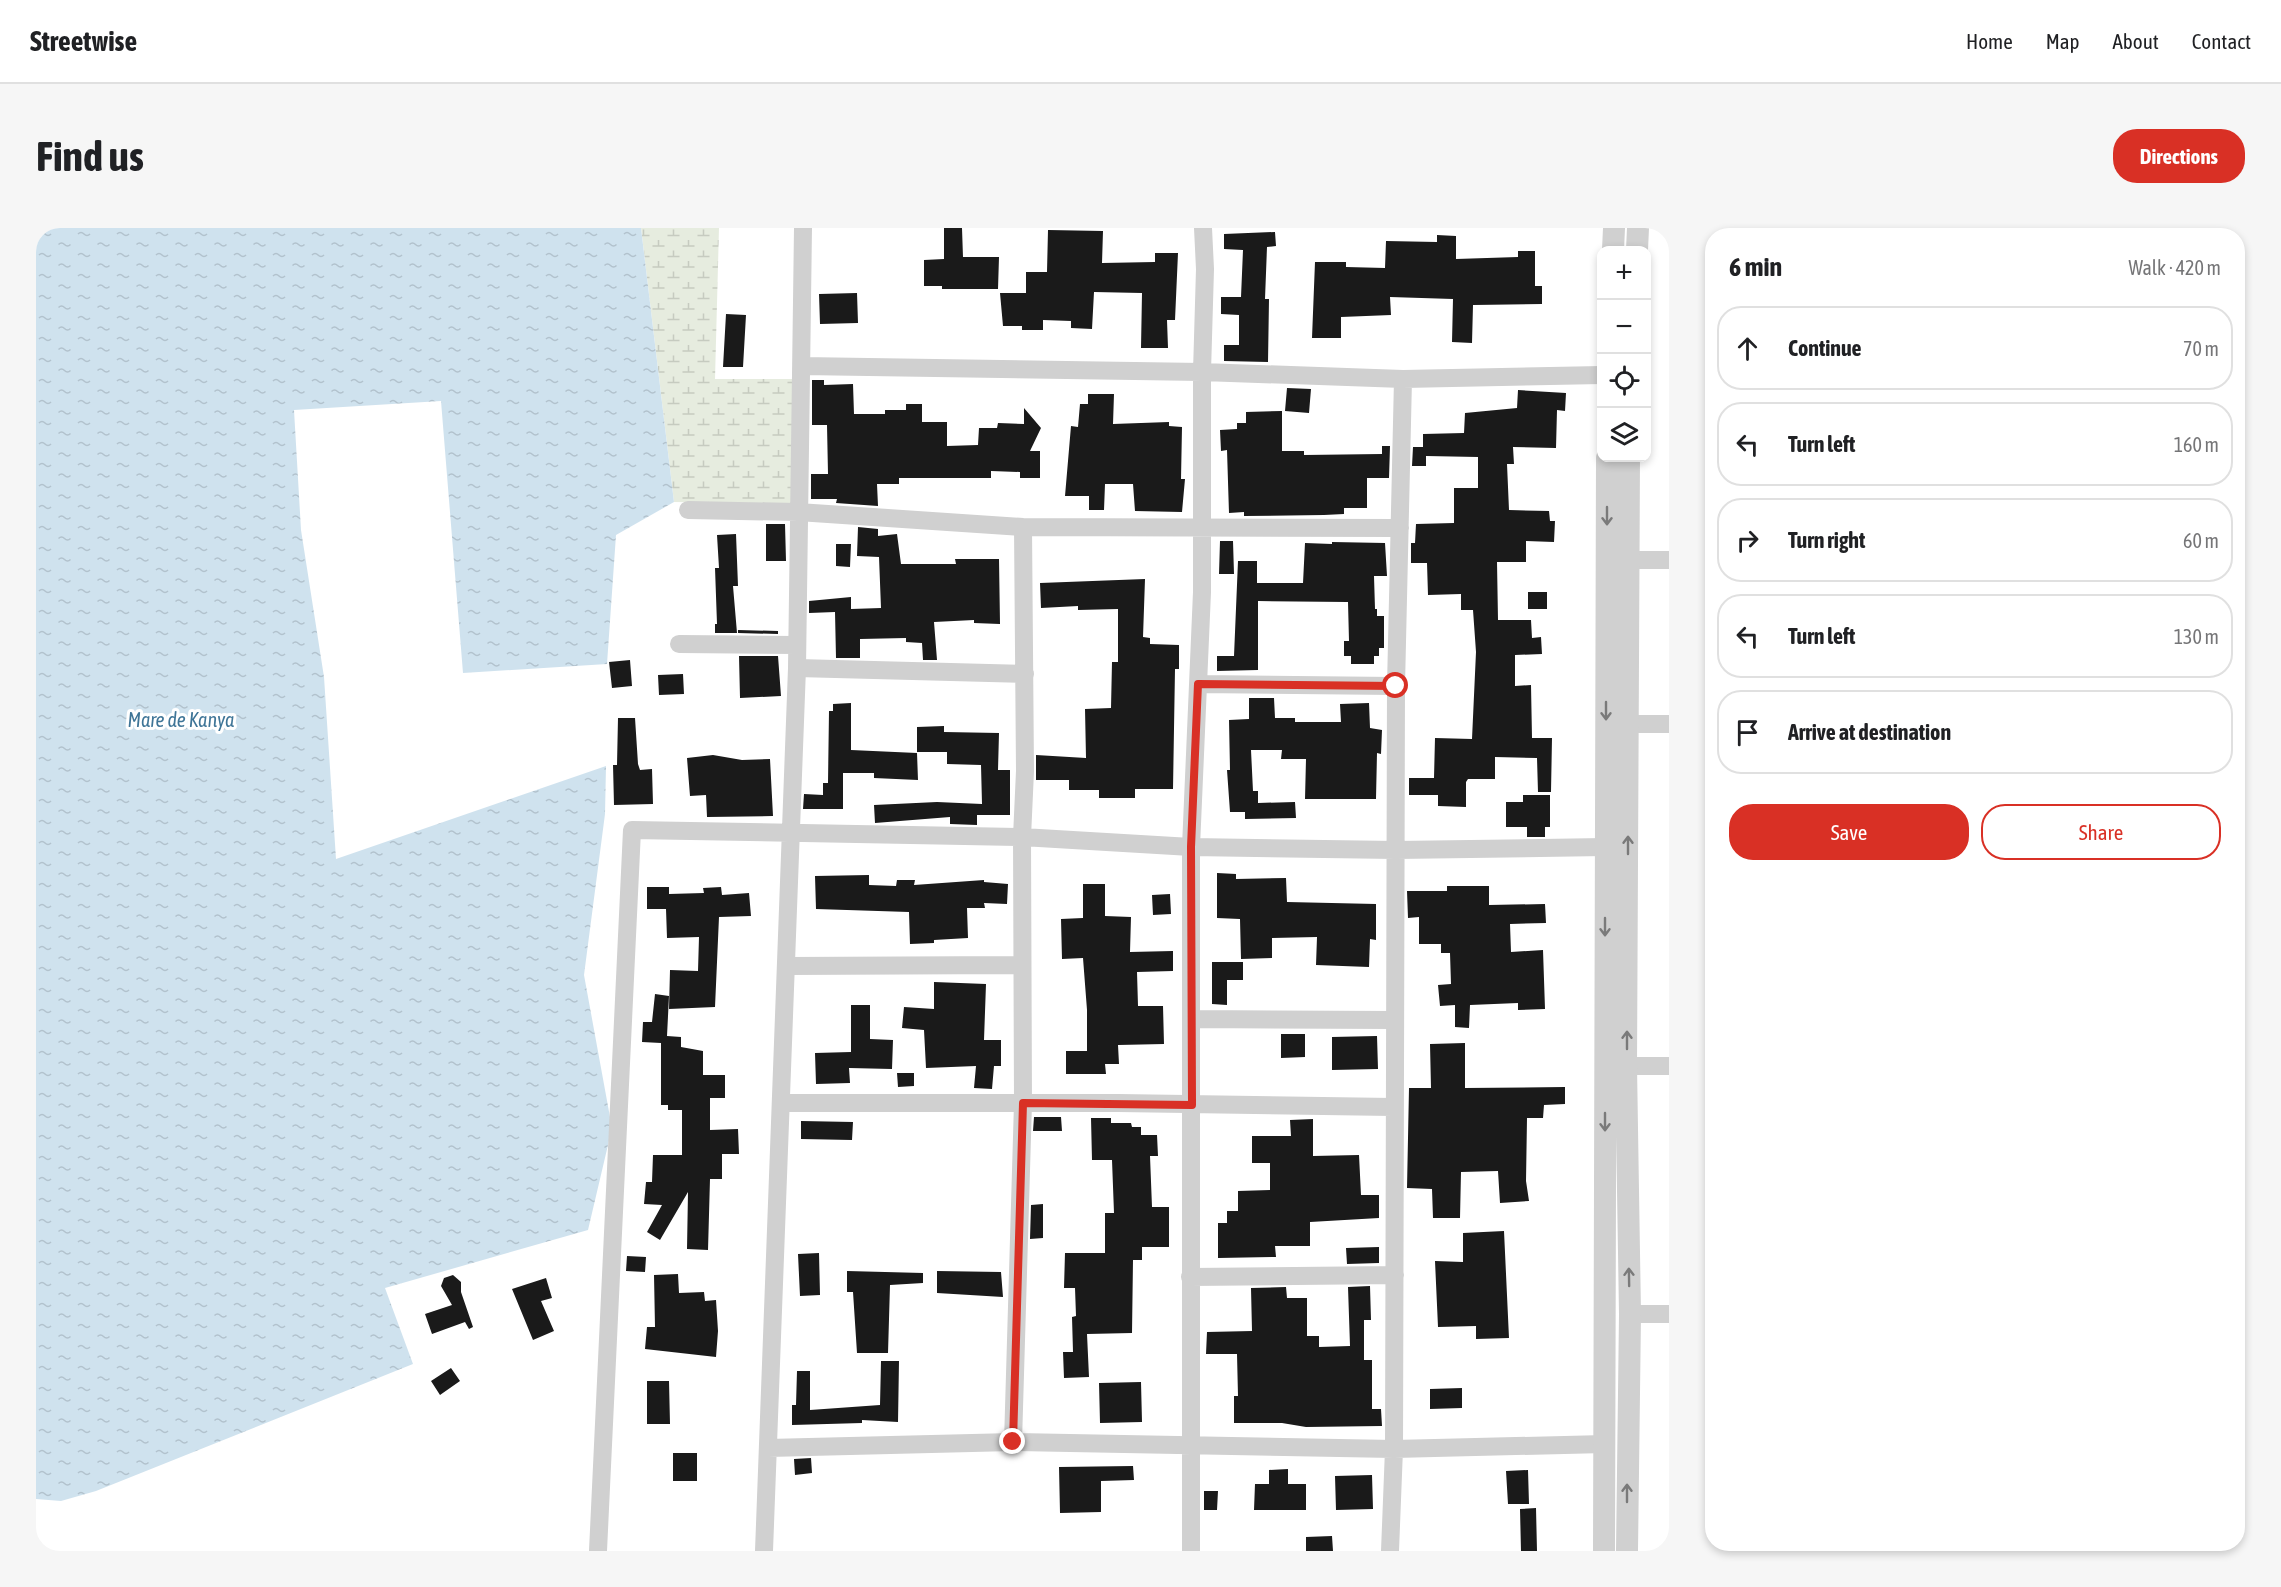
<!DOCTYPE html>
<html lang="en">
<head>
<meta charset="utf-8">
<style>
  :root { --surface:#fff; --page:#f6f6f6; --text:#202124; --muted:#757577; --line:#e0e0e0; --accent:#d93025 }
  body { margin:0; font-family:"Asap Condensed",sans-serif; background:var(--page); color:var(--text) }
  .controls { position:absolute; right:18px; top:18px; display:grid; overflow:hidden; border-radius:12px; box-shadow:0 3px 9px #0003 }
  .controls button { width:54px; height:54px; display:grid; place-items:center; padding:0; border:0; border-bottom:2px solid var(--line); background:var(--surface); color:var(--text); font:30px sans-serif }
  .stop { position:absolute; width:18px; height:18px; margin:-14px; border:4px solid #d93025; border-radius:50%; background:#fff }
  .stop.end { background:#d93025; border-color:#fff; box-shadow:0 2px 6px #0008 }
  .list { margin:0; padding:0; list-style:none }
  h2 { display:flex; justify-content:space-between; align-items:center; height:78px; margin:0; padding:0 24px; font-size:26px }
  h2 small { font-size:20px; font-weight:400; color:var(--muted) }
  .list li { display:grid; grid-template-columns:39px 1fr auto; gap:18px; align-items:center; box-sizing:border-box; height:84px; margin:0 12px 12px; padding:0 12px; border:2px solid var(--line); border-radius:24px }
  .list b { display:block; font-size:22px; white-space:nowrap }
  .list em { font-size:20px; font-style:normal; color:var(--muted) }
  .actions { display:flex; gap:12px; padding:18px 24px }
  .actions a { flex:1; padding:14px 0; border:2px solid var(--accent); border-radius:24px; text-align:center; font-size:21px; color:var(--accent) }
  .actions .main { background:var(--accent); color:#fff }
  .icon { flex:none; width:33px; height:33px; fill:none; stroke:currentColor; stroke-width:2; stroke-linecap:round; stroke-linejoin:round }
  .map { position:relative; flex:none; width:1633px; height:1323px; overflow:hidden; border-radius:24px }
  header { display:flex; align-items:center; gap:36px; box-sizing:border-box; height:84px; padding:0 30px; background:var(--surface); border-bottom:2px solid var(--line) }
  header strong { font-size:28px }
  nav { display:flex; gap:33px; margin-inline-start:auto; font-size:21px }
  .intro { display:flex; align-items:center; justify-content:space-between; box-sizing:border-box; height:144px; padding:0 36px }
  h1 { margin:0; font-size:42px }
  .button { padding:15px 27px; border-radius:24px; background:var(--accent); color:#fff; font-size:21px; font-weight:700 }
  main { display:flex; gap:36px; padding:0 36px }
  aside { flex:1; background:var(--surface); border-radius:24px; box-shadow:0 3px 9px #0003 }
  .map>svg:first-child { display:block }
  .wetland { fill:url(#wetland-marsh) }
  .water { fill:url(#water-ripples) }
  .building { fill:#1a1a1a }
  .lines { fill:none; stroke-linecap:round; stroke-linejoin:round }
  .minor { stroke:#d0d0d0; stroke-width:18 }
  .tertiary { stroke:#d0d0d0; stroke-width:22 }
  .oneway { stroke:#7a7a7a }
  .route { stroke:#d93025; stroke-width:8 }
  .labels { text-anchor:middle; stroke-width:6; stroke-linejoin:round; paint-order:stroke }
  .water-label { font-size:20px; font-style:italic; fill:#3f7597; stroke:#fff }
</style>
</head>
<body>
<header>
<strong>Streetwise</strong>
<nav><a>Home</a><a>Map</a><a>About</a><a>Contact</a></nav>
</header>
<div class="intro"><h1>Find us</h1><a class="button">Directions</a></div>
<main>
<div class="map">
<svg width="1633" height="1323" viewBox="0 0 1633 1323">
  <defs>
    <pattern id="wetland-marsh" width="20" height="14" patternUnits="userSpaceOnUse" patternTransform="scale(1.5)"><rect width="20" height="14" fill="#e6ecdf"/><path d="M1 5h8M5 5V1M11 12h8M15 12V8" fill="none" stroke="#c6cbc0"/></pattern>
    <pattern id="water-ripples" width="26" height="14" patternUnits="userSpaceOnUse" patternTransform="scale(1.5)"><rect width="26" height="14" fill="#cfe2ee"/><path d="M2 4q2-2 4 0t4 0M15 11q2-2 4 0t4 0" fill="none" stroke="#b2c2cd"/></pattern>
  </defs>
  <rect width="100%" height="100%" fill="#fff"/>
  <path class="wetland" d="M 605,0 L 683,0 L 679,151 L 758,151 L 755,276 L 638,274 Z"/>
  <path class="water" d="M 0,0 L 605,0 L 638,274 L 580,307 L 571,436 L 427,445 L 405,173 L 258,182 L 265,302 L 288,449 L 300,631 L 570,538 L 569,586 L 548,747 L 576,900 L 552,1002 L 349,1060 L 377,1136 L 60,1263 L 25,1273 L 0,1271 Z"/>
  <path class="building" d="M 908,0 L 926,0 L 927,29 L 963,29 L 962,61 L 906,61 L 906,58 L 888,58 L 888,32 L 908,31 Z
    M 1012,2 L 1067,3 L 1066,35 L 1119,34 L 1119,25 L 1142,25 L 1139,92 L 1131,92 L 1132,120 L 1105,120 L 1106,65 L 1058,64 L 1056,101 L 1035,100 L 1035,93 L 1007,92 L 1007,102 L 986,102 L 986,98 L 967,98 L 964,65 L 990,65 L 990,44 L 1011,44 Z
    M 1239,4 L 1240,18 L 1231,19 L 1229,71 L 1233,71 L 1232,134 L 1188,133 L 1188,117 L 1203,117 L 1203,87 L 1185,86 L 1185,69 L 1205,69 L 1207,22 L 1188,21 L 1188,6 Z
    M 1401,7 L 1420,8 L 1420,31 L 1482,29 L 1482,23 L 1499,23 L 1499,58 L 1506,58 L 1506,76 L 1437,77 L 1436,115 L 1416,114 L 1417,71 L 1354,69 L 1355,87 L 1305,89 L 1305,110 L 1276,110 L 1279,34 L 1310,34 L 1310,39 L 1349,40 L 1350,13 L 1401,14 Z
    M 821,65 L 822,95 L 784,96 L 783,66 Z
    M 690,86 L 710,87 L 707,139 L 687,139 Z
    M 776,152 L 788,152 L 788,157 L 817,156 L 818,186 L 849,186 L 849,182 L 870,182 L 870,176 L 886,176 L 886,194 L 911,194 L 911,218 L 942,217 L 943,200 L 961,200 L 962,195 L 988,196 L 988,180 L 1005,200 L 994,223 L 1004,223 L 1004,250 L 984,250 L 984,244 L 955,243 L 955,250 L 863,250 L 863,256 L 841,256 L 842,278 L 800,275 L 801,271 L 775,271 L 775,246 L 792,246 L 791,197 L 776,197 Z
    M 1251,160 L 1275,161 L 1273,185 L 1249,183 Z
    M 1482,162 L 1530,165 L 1529,183 L 1521,182 L 1520,220 L 1477,219 L 1478,236 L 1471,236 L 1473,282 L 1513,283 L 1514,293 L 1519,293 L 1518,314 L 1490,313 L 1490,334 L 1461,334 L 1462,392 L 1495,392 L 1496,410 L 1505,409 L 1506,426 L 1479,427 L 1479,458 L 1495,457 L 1496,510 L 1516,510 L 1515,564 L 1502,564 L 1501,530 L 1459,529 L 1459,551 L 1432,551 L 1430,554 L 1430,579 L 1402,578 L 1402,567 L 1373,567 L 1373,550 L 1398,550 L 1399,510 L 1436,511 L 1440,424 L 1437,382 L 1425,382 L 1425,366 L 1392,367 L 1391,335 L 1375,335 L 1375,315 L 1379,315 L 1380,296 L 1418,295 L 1418,260 L 1442,260 L 1442,229 L 1390,228 L 1390,238 L 1376,238 L 1377,219 L 1387,219 L 1387,206 L 1428,205 L 1429,185 L 1481,180 Z
    M 1052,166 L 1078,166 L 1077,196 L 1133,194 L 1133,198 L 1146,199 L 1145,251 L 1149,251 L 1146,284 L 1099,283 L 1097,256 L 1069,256 L 1068,282 L 1053,282 L 1053,268 L 1029,268 L 1035,198 L 1042,199 L 1044,176 L 1052,176 Z
    M 1246,183 L 1246,223 L 1268,223 L 1268,227 L 1346,226 L 1346,218 L 1354,218 L 1353,250 L 1331,250 L 1331,280 L 1308,280 L 1308,286 L 1288,287 L 1208,288 L 1208,284 L 1193,285 L 1191,222 L 1185,223 L 1184,202 L 1201,201 L 1201,195 L 1210,195 L 1210,184 Z
    M 730,296 L 749,296 L 750,333 L 730,333 Z
    M 822,299 L 842,301 L 842,308 L 861,306 L 865,336 L 920,336 L 919,331 L 963,331 L 964,396 L 938,395 L 938,392 L 898,394 L 901,432 L 887,432 L 886,415 L 870,414 L 870,410 L 824,411 L 824,430 L 800,430 L 799,384 L 773,385 L 773,373 L 815,369 L 815,381 L 845,380 L 843,329 L 821,328 Z
    M 700,306 L 702,358 L 697,358 L 701,405 L 679,405 L 679,396 L 681,396 L 679,340 L 683,340 L 681,307 Z
    M 1184,313 L 1197,313 L 1198,346 L 1183,346 Z
    M 1296,314 L 1349,315 L 1351,348 L 1338,348 L 1339,381 L 1341,381 L 1341,388 L 1348,388 L 1348,420 L 1343,420 L 1343,428 L 1338,428 L 1338,436 L 1315,436 L 1315,428 L 1308,428 L 1308,413 L 1313,413 L 1312,374 L 1222,373 L 1222,442 L 1181,443 L 1181,428 L 1198,428 L 1202,333 L 1221,333 L 1221,355 L 1267,355 L 1269,315 L 1296,316 Z
    M 800,316 L 815,316 L 814,339 L 800,338 Z
    M 1109,351 L 1107,409 L 1114,410 L 1114,416 L 1143,417 L 1143,441 L 1139,441 L 1137,561 L 1099,561 L 1099,570 L 1063,570 L 1063,562 L 1033,562 L 1033,552 L 1000,552 L 1000,527 L 1050,530 L 1049,481 L 1075,480 L 1076,434 L 1082,434 L 1082,381 L 1042,382 L 1042,378 L 1005,380 L 1004,355 Z
    M 1492,364 L 1511,364 L 1511,381 L 1492,381 Z
    M 702,402 L 742,403 L 742,406 L 702,405 Z
    M 703,428 L 742,428 L 745,468 L 704,470 Z
    M 594,432 L 596,458 L 576,460 L 573,434 Z
    M 647,446 L 648,466 L 623,467 L 622,447 Z
    M 1213,470 L 1238,470 L 1239,490 L 1259,490 L 1259,494 L 1305,494 L 1304,476 L 1333,475 L 1334,500 L 1346,502 L 1345,526 L 1341,525 L 1340,571 L 1269,571 L 1270,531 L 1245,531 L 1246,522 L 1215,522 L 1217,563 L 1222,563 L 1222,575 L 1259,574 L 1260,590 L 1209,591 L 1209,584 L 1194,584 L 1191,542 L 1194,542 L 1193,492 L 1213,491 Z
    M 815,475 L 815,522 L 881,525 L 882,552 L 838,550 L 838,545 L 807,545 L 807,581 L 767,581 L 768,566 L 787,567 L 787,555 L 792,555 L 793,483 L 797,483 L 797,476 Z
    M 582,490 L 599,490 L 602,536 L 604,542 L 616,541 L 617,576 L 578,577 L 577,537 L 581,537 Z
    M 908,498 L 908,504 L 963,505 L 962,542 L 974,542 L 974,587 L 941,587 L 941,597 L 914,596 L 914,589 L 839,595 L 838,577 L 901,574 L 946,576 L 945,537 L 911,536 L 911,524 L 881,524 L 881,499 Z
    M 677,527 L 706,532 L 734,531 L 737,588 L 671,589 L 670,567 L 654,568 L 651,530 Z
    M 1487,567 L 1514,567 L 1514,599 L 1509,599 L 1509,609 L 1491,609 L 1491,599 L 1470,599 L 1470,574 L 1487,574 Z
    M 1181,645 L 1200,646 L 1200,651 L 1250,650 L 1251,674 L 1340,676 L 1340,712 L 1334,711 L 1333,739 L 1280,737 L 1281,709 L 1236,710 L 1236,730 L 1205,731 L 1204,691 L 1181,690 Z
    M 833,647 L 833,657 L 860,658 L 861,652 L 879,652 L 878,657 L 948,652 L 948,654 L 972,656 L 971,676 L 948,675 L 949,680 L 931,680 L 932,710 L 898,712 L 898,715 L 874,716 L 873,684 L 780,681 L 779,648 Z
    M 1047,656 L 1069,656 L 1069,688 L 1095,689 L 1094,724 L 1137,723 L 1137,743 L 1101,744 L 1102,778 L 1127,778 L 1128,816 L 1082,817 L 1083,836 L 1069,836 L 1070,846 L 1030,846 L 1030,823 L 1051,823 L 1051,782 L 1047,730 L 1026,731 L 1025,691 L 1047,690 Z
    M 1411,658 L 1453,658 L 1453,677 L 1509,676 L 1510,695 L 1474,696 L 1475,724 L 1507,722 L 1509,781 L 1482,782 L 1482,775 L 1434,777 L 1433,800 L 1419,799 L 1419,777 L 1404,778 L 1402,757 L 1415,756 L 1414,725 L 1405,725 L 1405,716 L 1383,716 L 1383,689 L 1372,690 L 1371,663 L 1411,663 Z
    M 611,659 L 633,659 L 633,666 L 668,665 L 667,660 L 685,659 L 686,667 L 713,665 L 715,688 L 683,689 L 679,779 L 633,781 L 634,742 L 662,743 L 663,709 L 631,710 L 630,681 L 611,681 Z
    M 1134,666 L 1135,686 L 1117,687 L 1116,667 Z
    M 1176,734 L 1207,734 L 1207,752 L 1191,752 L 1191,777 L 1176,776 Z
    M 898,754 L 950,756 L 948,812 L 965,812 L 965,838 L 958,838 L 956,861 L 938,860 L 940,838 L 890,840 L 888,802 L 866,800 L 868,779 L 898,781 Z
    M 619,766 L 633,768 L 631,808 L 645,809 L 645,819 L 667,823 L 667,847 L 689,847 L 689,870 L 674,870 L 674,902 L 702,901 L 703,926 L 686,926 L 686,951 L 674,951 L 672,1022 L 651,1021 L 652,964 L 624,1012 L 611,1004 L 626,977 L 608,976 L 610,954 L 616,954 L 617,927 L 646,927 L 646,882 L 632,882 L 632,877 L 625,877 L 625,815 L 606,814 L 607,794 L 616,794 Z
    M 815,777 L 834,777 L 834,811 L 857,812 L 856,841 L 813,840 L 814,855 L 780,856 L 779,825 L 815,824 Z
    M 1245,806 L 1269,806 L 1269,829 L 1245,830 Z
    M 1341,808 L 1342,841 L 1296,842 L 1296,809 Z
    M 1429,815 L 1429,860 L 1529,859 L 1529,876 L 1508,877 L 1507,890 L 1491,890 L 1490,953 L 1493,973 L 1464,975 L 1462,943 L 1425,944 L 1424,990 L 1397,990 L 1396,961 L 1371,960 L 1373,860 L 1395,860 L 1394,816 Z
    M 861,845 L 878,845 L 878,858 L 862,859 Z
    M 998,889 L 1025,889 L 1026,903 L 997,903 Z
    M 1055,890 L 1075,890 L 1075,895 L 1095,895 L 1096,899 L 1105,899 L 1105,907 L 1121,907 L 1122,928 L 1114,928 L 1116,979 L 1133,979 L 1133,1019 L 1106,1019 L 1106,1032 L 1097,1032 L 1096,1105 L 1051,1106 L 1053,1149 L 1028,1150 L 1027,1124 L 1037,1124 L 1036,1089 L 1040,1088 L 1039,1060 L 1028,1060 L 1029,1025 L 1069,1025 L 1069,985 L 1078,985 L 1076,932 L 1056,932 Z
    M 1277,891 L 1277,928 L 1323,927 L 1325,967 L 1343,967 L 1343,990 L 1274,994 L 1274,1018 L 1239,1018 L 1240,1029 L 1182,1030 L 1182,995 L 1191,995 L 1191,983 L 1202,983 L 1202,963 L 1234,962 L 1234,935 L 1216,935 L 1216,908 L 1255,908 L 1254,892 Z
    M 765,893 L 817,894 L 816,912 L 765,911 Z
    M 1007,976 L 1007,1010 L 994,1011 L 995,977 Z
    M 1468,1003 L 1473,1110 L 1440,1111 L 1440,1098 L 1402,1099 L 1399,1033 L 1427,1034 L 1427,1005 Z
    M 1343,1019 L 1343,1035 L 1311,1036 L 1310,1020 Z
    M 783,1025 L 784,1067 L 764,1068 L 762,1026 Z
    M 591,1028 L 610,1029 L 609,1044 L 590,1043 Z
    M 811,1043 L 887,1045 L 887,1055 L 854,1057 L 852,1125 L 821,1125 L 817,1064 L 811,1064 Z
    M 901,1043 L 965,1044 L 967,1069 L 901,1065 Z
    M 642,1046 L 643,1065 L 668,1064 L 669,1073 L 680,1072 L 682,1103 L 680,1129 L 609,1121 L 611,1099 L 619,1099 L 618,1047 Z
    M 417,1047 L 425,1054 L 425,1064 L 437,1099 L 433,1101 L 429,1094 L 396,1106 L 389,1086 L 416,1077 L 405,1058 L 408,1050 Z
    M 510,1050 L 516,1070 L 505,1073 L 518,1103 L 497,1112 L 476,1061 Z
    M 1334,1058 L 1335,1092 L 1328,1092 L 1328,1132 L 1336,1132 L 1336,1181 L 1345,1181 L 1346,1198 L 1270,1199 L 1246,1195 L 1198,1195 L 1198,1168 L 1202,1168 L 1201,1126 L 1170,1126 L 1171,1104 L 1216,1103 L 1215,1060 L 1250,1059 L 1251,1070 L 1271,1070 L 1271,1108 L 1283,1108 L 1283,1119 L 1314,1118 L 1312,1059 Z
    M 845,1133 L 863,1133 L 862,1194 L 826,1192 L 826,1195 L 756,1197 L 756,1177 L 760,1177 L 761,1143 L 774,1143 L 774,1182 L 844,1177 Z
    M 415,1140 L 424,1153 L 404,1167 L 395,1153 Z
    M 611,1153 L 633,1153 L 634,1196 L 611,1196 Z
    M 1105,1154 L 1106,1194 L 1064,1195 L 1063,1155 Z
    M 1426,1160 L 1426,1180 L 1394,1181 L 1394,1161 Z
    M 637,1225 L 661,1225 L 661,1253 L 637,1253 Z
    M 775,1230 L 776,1245 L 759,1247 L 758,1231 Z
    M 1097,1238 L 1098,1252 L 1065,1253 L 1065,1284 L 1024,1285 L 1023,1239 Z
    M 1252,1241 L 1252,1256 L 1270,1256 L 1270,1282 L 1218,1282 L 1219,1256 L 1233,1256 L 1233,1242 Z
    M 1492,1242 L 1493,1276 L 1472,1276 L 1470,1243 Z
    M 1336,1247 L 1337,1281 L 1300,1282 L 1299,1248 Z
    M 1168,1263 L 1182,1263 L 1181,1282 L 1168,1282 Z
    M 1500,1280 L 1501,1323 L 1485,1323 L 1484,1281 Z
    M 1296,1308 L 1297,1323 L 1270,1323 L 1270,1309 Z"/>
  <g class="lines">
    <path class="minor" d="M 766,138 L 1166,144 L 1367,151 L 1566,147
      M 652,282 L 762,284 L 987,299 L 1364,300
      M 1593,332 L 1633,332
      M 643,416 L 761,417
      M 761,440 L 989,446
      M 1162,456 L 1360,458
      M 1591,496 L 1633,496
      M 751,738 L 986,737
      M 1157,791 L 1359,792
      M 1590,838 L 1633,838
      M 745,875 L 1082,875 L 1357,879
      M 1154,1049 L 1359,1047
      M 1594,1086 L 1633,1086
      M 977,1214 L 987,875 L 986,609 L 989,543 L 987,299
      M 732,1220 L 977,1214 L 1358,1221 L 1569,1216
      M 562,1323 L 596,602 L 986,609 L 1155,619 L 1360,622 L 1569,619
      M 728,1323 L 761,440 L 767,0
      M 1155,1323 L 1155,619 L 1166,364 L 1166,144 L 1169,41 L 1167,0
      M 1354,1323 L 1358,1221 L 1360,458 L 1367,151"/>
    <path class="tertiary" d="M 1577,22 L 1578,0
      M 1601,22 L 1602,0
      M 1568,1323 L 1571,230
      M 1591,1323 L 1594,1086 L 1590,838 L 1593,230"/>
  </g>
  <defs><path id="oneway-shaft" d="M-6 0H5M1.5-3L5.5 0L1.5 3" fill="none" stroke-width="1.6" stroke-linecap="round" stroke-linejoin="round" transform="scale(1.5)"/></defs>
  <g class="oneway">
    <use href="#oneway-shaft" transform="translate(1571 288) rotate(90)"/>
    <use href="#oneway-shaft" transform="translate(1570 483) rotate(90)"/>
    <use href="#oneway-shaft" transform="translate(1592 617) rotate(-90)"/>
    <use href="#oneway-shaft" transform="translate(1569 699) rotate(90)"/>
    <use href="#oneway-shaft" transform="translate(1591 812) rotate(-90)"/>
    <use href="#oneway-shaft" transform="translate(1569 894) rotate(90)"/>
    <use href="#oneway-shaft" transform="translate(1593 1049) rotate(-91)"/>
    <use href="#oneway-shaft" transform="translate(1591 1265) rotate(-90)"/>
  </g>
  <g class="lines">
    <path class="route" d="M 977,1214 L 987,875 L 1156,877 L 1155,619 L 1162,456 L 1360,458"/>
  </g>
  <g class="labels">
    <g class="water-label">
      <text x="145" y="499">Mare de Kanya</text>
    </g>
  </g>
</svg>
<div class="controls">
<button>+</button>
<button>−</button>
<button><svg class="icon" aria-label="locate" viewBox="0 0 24 24"><circle cx="12" cy="12" r="6"/><path d="M12 2v4M12 18v4M2 12h4M18 12h4"/></svg></button>
<button><svg class="icon" aria-label="layers" viewBox="0 0 24 24"><path d="M12 4l9 5-9 5-9-5zM3 14l9 5 9-5"/></svg></button>
</div>
<div class="stop" style="left:1360px;top:458px"></div>
<div class="stop end" style="left:977px;top:1214px"></div>
</div>
<aside>
<h2>6 min<small>Walk · 420 m</small></h2>
<ul class="list">
<li><svg class="icon" aria-label="ahead" viewBox="0 0 24 24"><path d="M12 20V5M6 11l6-6 6 6"/></svg><div><b>Continue</b></div><em>70 m</em></li>
<li><svg class="icon" aria-label="left" viewBox="0 0 24 24"><path d="M17 20v-9H6M10 6l-5 5 5 5"/></svg><div><b>Turn left</b></div><em>160 m</em></li>
<li><svg class="icon" aria-label="right" viewBox="0 0 24 24"><path d="M7 20v-9h11M14 6l5 5-5 5"/></svg><div><b>Turn right</b></div><em>60 m</em></li>
<li><svg class="icon" aria-label="left" viewBox="0 0 24 24"><path d="M17 20v-9H6M10 6l-5 5 5 5"/></svg><div><b>Turn left</b></div><em>130 m</em></li>
<li><svg class="icon" aria-label="arrive" viewBox="0 0 24 24"><path d="M6 21V4h12l-3 4 3 4H6"/></svg><div><b>Arrive at destination</b></div></li>
</ul>
<div class="actions"><a class="main">Save</a><a>Share</a></div>
</aside>
</main>
</body>
</html>
